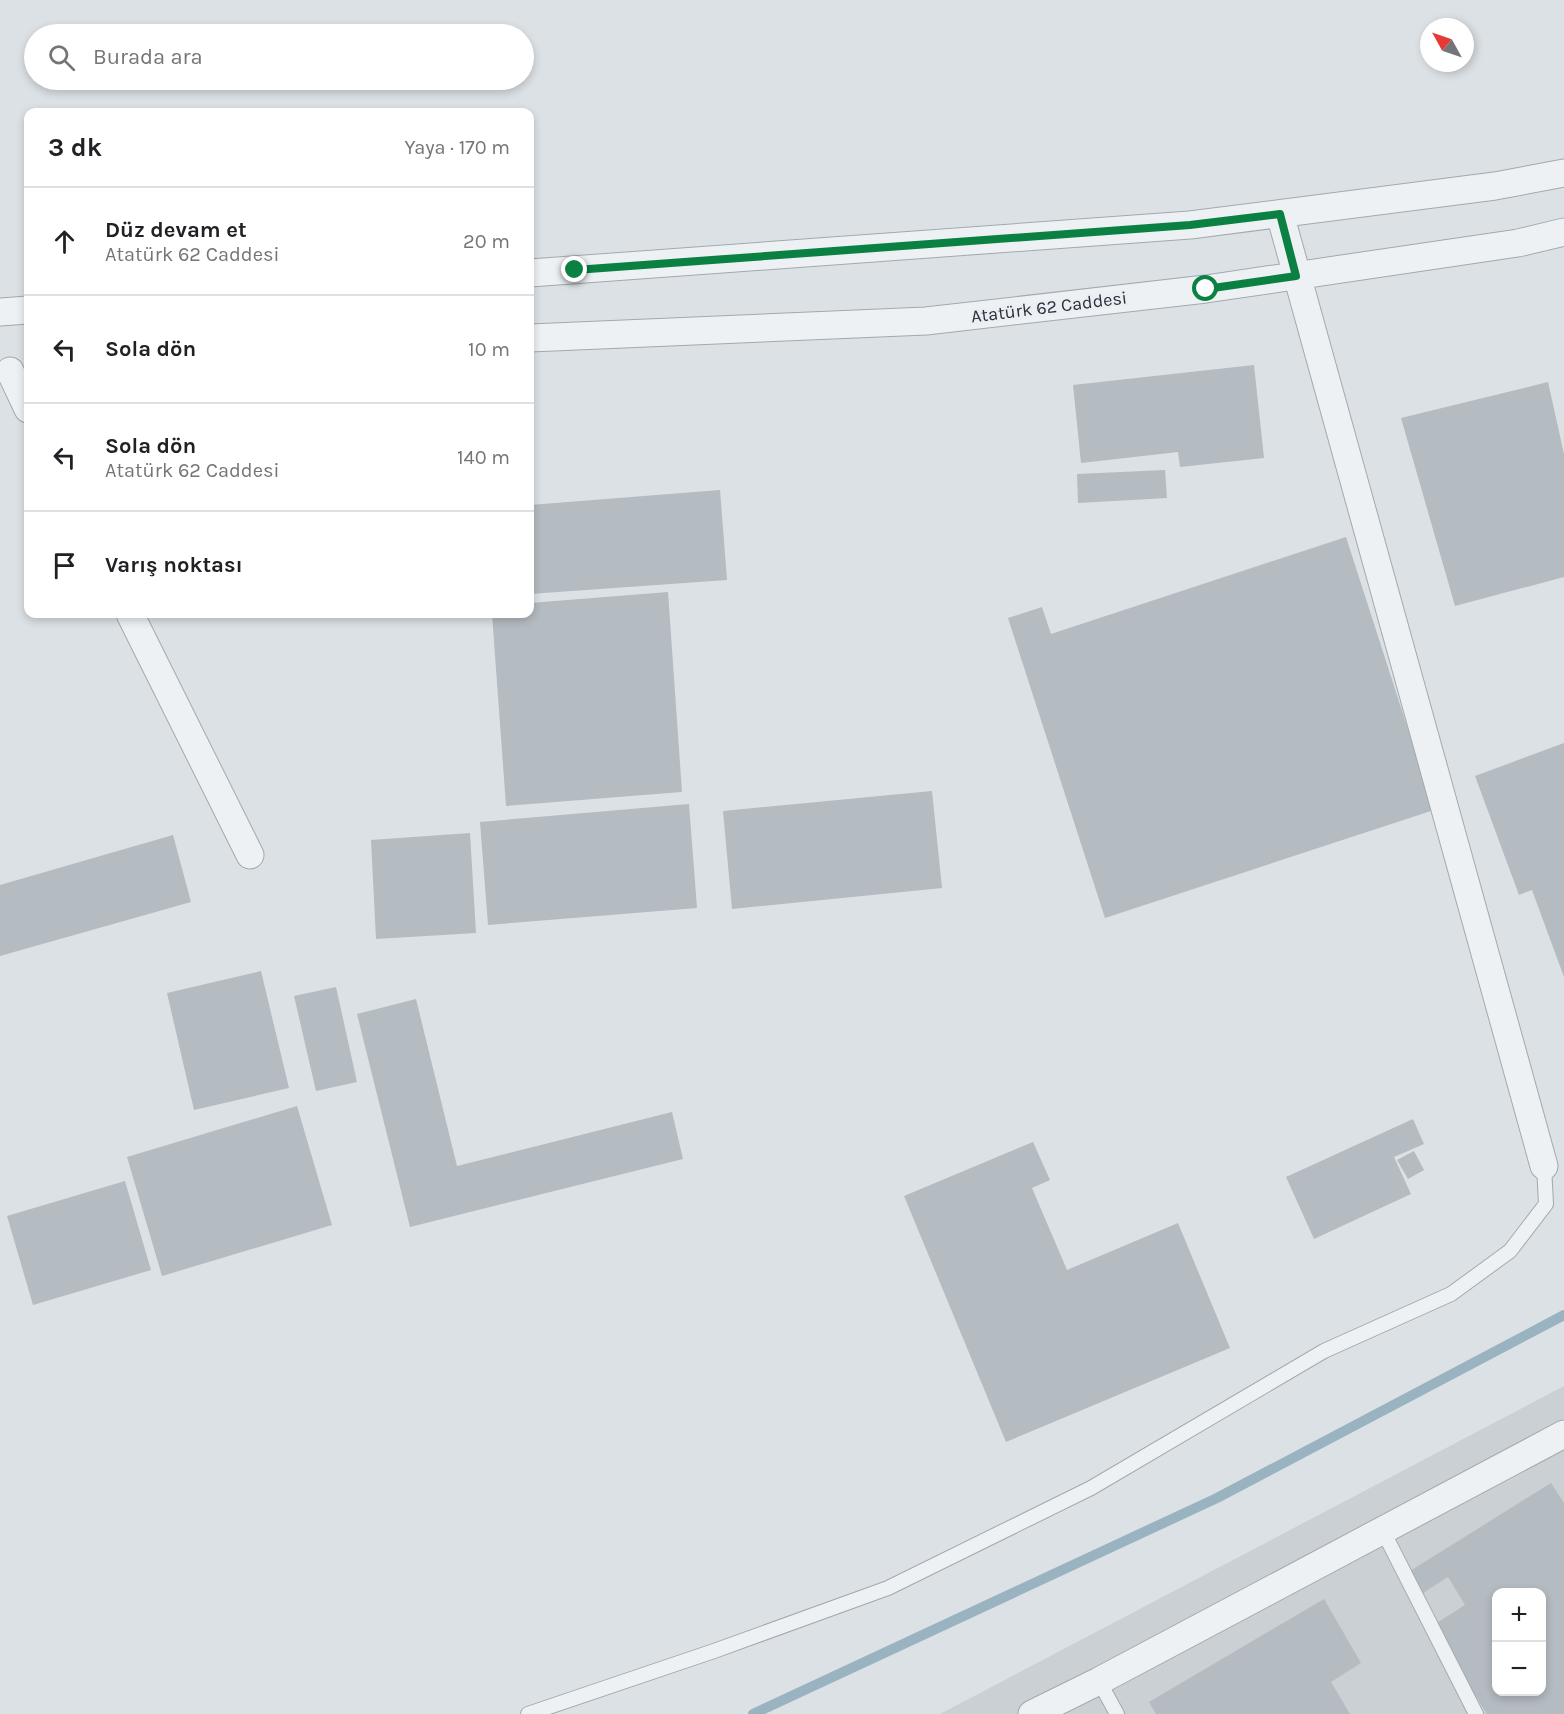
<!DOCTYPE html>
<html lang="tr">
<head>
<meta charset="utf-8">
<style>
  :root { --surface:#fff; --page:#f2f2f2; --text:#202124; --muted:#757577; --line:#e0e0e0 }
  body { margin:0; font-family:Karla,sans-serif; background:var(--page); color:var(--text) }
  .controls { position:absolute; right:18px; bottom:18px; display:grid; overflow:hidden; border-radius:12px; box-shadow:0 3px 9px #0003 }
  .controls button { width:54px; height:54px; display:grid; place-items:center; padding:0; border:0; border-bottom:2px solid var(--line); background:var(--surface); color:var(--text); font:30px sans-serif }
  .compass { position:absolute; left:1420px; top:18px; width:54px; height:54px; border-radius:50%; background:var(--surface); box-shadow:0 3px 9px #0003; rotate:310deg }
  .stop { position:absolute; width:18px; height:18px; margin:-14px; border:4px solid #0b8043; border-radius:50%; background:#fff }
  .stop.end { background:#0b8043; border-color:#fff; box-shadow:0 2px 6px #0008 }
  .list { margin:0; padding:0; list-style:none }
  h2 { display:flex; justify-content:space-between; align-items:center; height:78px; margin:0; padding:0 24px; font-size:26px }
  h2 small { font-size:20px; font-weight:400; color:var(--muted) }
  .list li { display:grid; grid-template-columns:39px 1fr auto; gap:18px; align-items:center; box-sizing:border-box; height:108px; padding:0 24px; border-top:2px solid var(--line) }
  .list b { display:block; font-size:22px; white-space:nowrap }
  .list p { margin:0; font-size:20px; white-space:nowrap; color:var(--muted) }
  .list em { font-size:20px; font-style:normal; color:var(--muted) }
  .icon { flex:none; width:33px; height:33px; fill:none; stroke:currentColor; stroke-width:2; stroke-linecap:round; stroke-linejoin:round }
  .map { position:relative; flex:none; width:1564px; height:1714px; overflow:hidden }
  .search { position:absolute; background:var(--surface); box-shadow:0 3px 9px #0003; left:24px; top:24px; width:510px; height:66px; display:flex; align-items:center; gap:15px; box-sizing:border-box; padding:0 21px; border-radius:33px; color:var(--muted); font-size:22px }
  .panel { position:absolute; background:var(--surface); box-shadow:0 3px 9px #0003; left:24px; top:108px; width:510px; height:510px; border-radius:12px }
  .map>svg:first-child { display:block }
  .built { fill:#cbd0d5; fill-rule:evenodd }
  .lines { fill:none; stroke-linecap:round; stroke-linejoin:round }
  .stream { stroke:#9ab3c1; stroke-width:10 }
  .building { fill:#b4bbc1; fill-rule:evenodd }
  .lane-casing { stroke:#a2a9ae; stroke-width:16 }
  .street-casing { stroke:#a2a9ae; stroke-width:29 }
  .lane { stroke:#eef1f3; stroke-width:14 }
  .street { stroke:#eef1f3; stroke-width:27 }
  .route { stroke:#0b8043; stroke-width:8 }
  .labels { text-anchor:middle; stroke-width:6; stroke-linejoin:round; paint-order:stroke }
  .street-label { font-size:18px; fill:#283139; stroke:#ebeff3 }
</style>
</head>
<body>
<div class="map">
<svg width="1564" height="1714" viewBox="0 0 1564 1714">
  <rect width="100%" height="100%" fill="#dce1e5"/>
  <path class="built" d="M 1564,1386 L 1564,1714 L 940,1714 ZM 1496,1592 L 1542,1592 L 1542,1692 L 1496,1692 Z"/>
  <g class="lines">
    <path class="stream" d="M 753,1714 L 1217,1498 L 1564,1315"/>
  </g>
  <path class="building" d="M 1254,365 L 1264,458 L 1180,467 L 1178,452 L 1081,463 L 1073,385 Z
    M 1548,382 L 1564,454 L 1564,577 L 1455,606 L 1401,418 Z
    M 1165,470 L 1167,498 L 1078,503 L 1077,474 Z
    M 720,490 L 727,580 L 530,594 L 530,505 Z
    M 1346,537 L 1434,810 L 1105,918 L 1008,618 L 1042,607 L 1051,634 Z
    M 668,592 L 682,792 L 506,806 L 492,614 L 530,614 L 530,603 Z
    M 1564,743 L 1564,977 L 1532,890 L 1519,895 L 1475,776 Z
    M 932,791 L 942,888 L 732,909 L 723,811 Z
    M 689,804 L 697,908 L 488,925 L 480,822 Z
    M 470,833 L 476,933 L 376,939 L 371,840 Z
    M 173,835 L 191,902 L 0,956 L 0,885 Z
    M 261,971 L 289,1088 L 194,1110 L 167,993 Z
    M 336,987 L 357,1082 L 316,1091 L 294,996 Z
    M 416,999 L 457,1166 L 672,1112 L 683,1159 L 410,1227 L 357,1014 Z
    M 297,1106 L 332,1225 L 162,1276 L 127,1157 Z
    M 1413,1119 L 1424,1144 L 1394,1157 L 1411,1194 L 1314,1239 L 1286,1177 Z
    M 1033,1142 L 1050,1180 L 1032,1188 L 1067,1270 L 1178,1223 L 1230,1348 L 1006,1442 L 904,1196 Z
    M 1414,1151 L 1424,1170 L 1408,1179 L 1397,1160 Z
    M 125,1181 L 151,1270 L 33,1305 L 7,1216 Z
    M 1551,1483 L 1564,1503 L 1564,1714 L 1487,1714 L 1432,1626 L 1465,1605 L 1448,1577 L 1423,1593 L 1410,1571 ZM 1496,1592 L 1542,1592 L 1542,1692 L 1496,1692 Z
    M 1324,1599 L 1361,1663 L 1331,1682 L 1350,1714 L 1156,1714 L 1149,1702 Z"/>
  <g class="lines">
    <defs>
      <path id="lane" d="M 1382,1529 L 1476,1714
        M 1099,1681 L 1117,1714
        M 528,1714 L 714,1651 L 888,1588 L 1091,1488 L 1324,1351 L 1451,1294 L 1510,1251 L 1546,1204 L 1544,1166"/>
      <path id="street" d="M 1280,214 L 1544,1166
        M 530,273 L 1190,225 L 1495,186 L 1564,173
        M 0,312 L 28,310
        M 530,338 L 926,321 L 1206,289 L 1518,243 L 1564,232
        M 10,371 L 28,409
        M 130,614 L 250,855
        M 1032,1714 L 1099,1681 L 1564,1434"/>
    </defs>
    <use href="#lane" class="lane-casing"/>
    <use href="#street" class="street-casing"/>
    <use href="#lane" class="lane"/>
    <use href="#street" class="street"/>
  </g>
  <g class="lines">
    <path class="route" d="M 575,270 L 1190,225 L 1280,214 L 1296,276 L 1206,289"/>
  </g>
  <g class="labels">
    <g class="street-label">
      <text transform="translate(1049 307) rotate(-7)" y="6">Atatürk 62 Caddesi</text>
    </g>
  </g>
</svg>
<div class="controls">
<button>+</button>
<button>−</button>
</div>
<svg class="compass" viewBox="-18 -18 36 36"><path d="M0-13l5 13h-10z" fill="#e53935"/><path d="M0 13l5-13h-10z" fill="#757577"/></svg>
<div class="stop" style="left:1206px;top:289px"></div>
<div class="stop end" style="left:575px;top:270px"></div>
<div class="search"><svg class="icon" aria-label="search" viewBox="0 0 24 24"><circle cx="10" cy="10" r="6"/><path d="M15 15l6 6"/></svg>Burada ara</div>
<section class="panel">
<h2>3 dk<small>Yaya · 170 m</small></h2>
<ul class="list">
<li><svg class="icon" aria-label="ahead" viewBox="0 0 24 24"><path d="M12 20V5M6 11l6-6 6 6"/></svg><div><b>Düz devam et</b><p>Atatürk 62 Caddesi</p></div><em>20 m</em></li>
<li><svg class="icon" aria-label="left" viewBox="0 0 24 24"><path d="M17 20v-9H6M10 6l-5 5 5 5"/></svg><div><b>Sola dön</b></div><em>10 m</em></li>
<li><svg class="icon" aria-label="left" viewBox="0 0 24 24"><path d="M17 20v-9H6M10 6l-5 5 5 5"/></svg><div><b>Sola dön</b><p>Atatürk 62 Caddesi</p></div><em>140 m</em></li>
<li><svg class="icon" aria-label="arrive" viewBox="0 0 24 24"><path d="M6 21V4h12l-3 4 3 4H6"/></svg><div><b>Varış noktası</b></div></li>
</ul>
</section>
</div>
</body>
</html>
